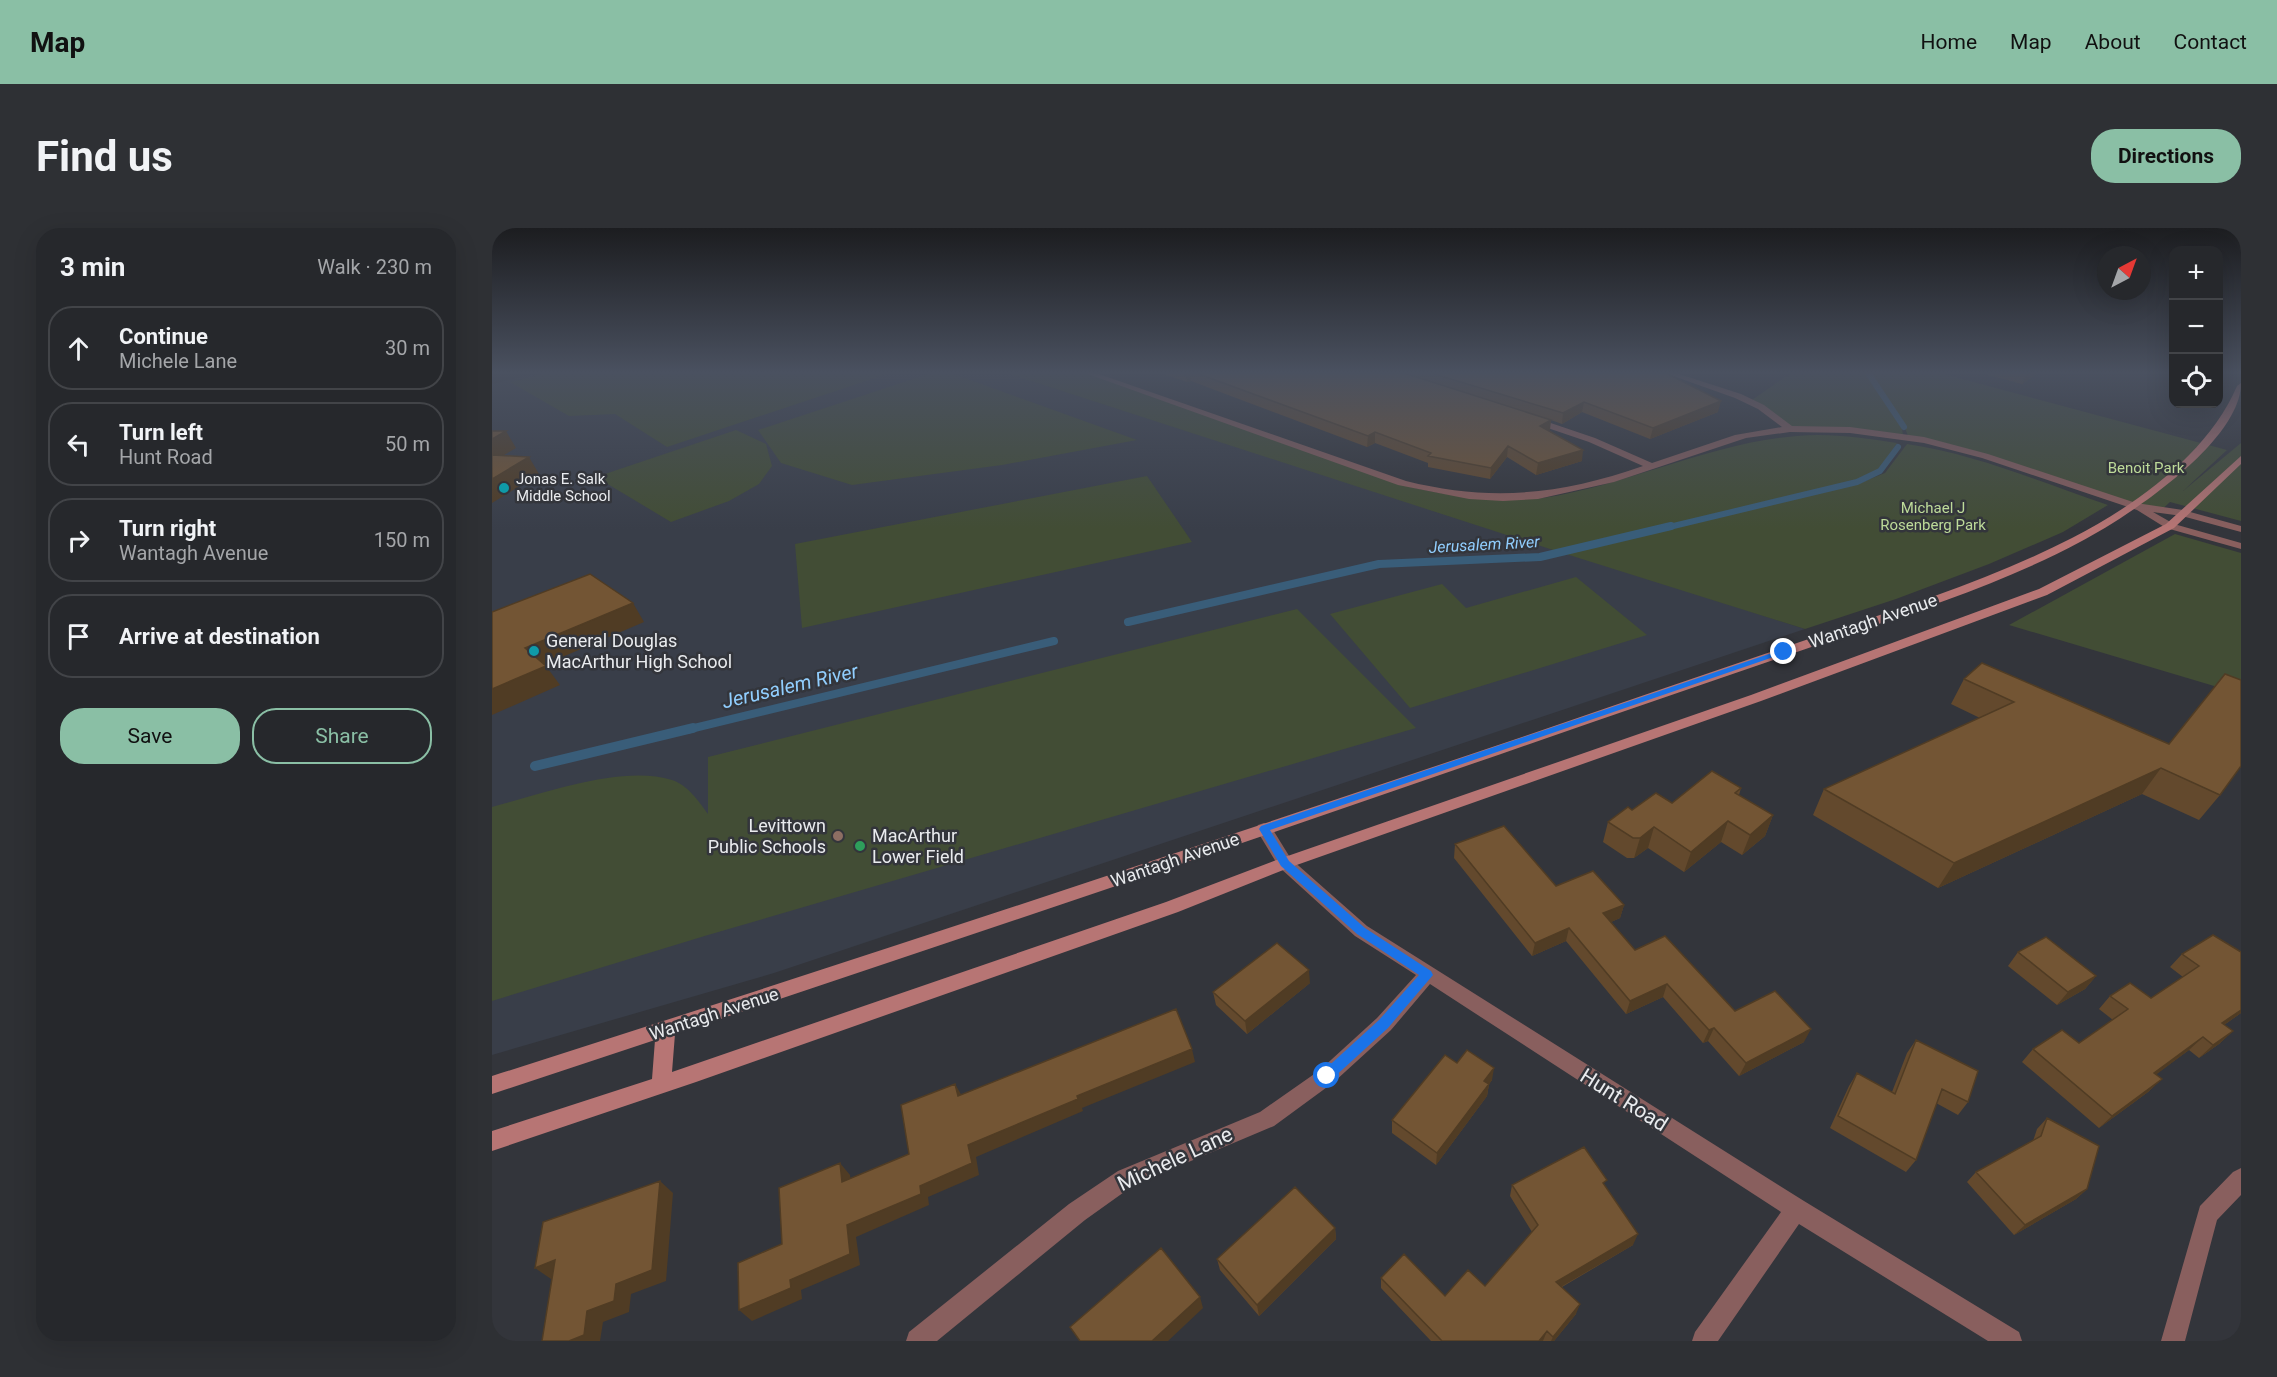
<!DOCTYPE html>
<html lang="en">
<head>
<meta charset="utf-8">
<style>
  :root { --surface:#26282c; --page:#2e3034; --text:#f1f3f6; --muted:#a4a6a9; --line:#424448; --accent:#8abfa5 }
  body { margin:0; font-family:Roboto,sans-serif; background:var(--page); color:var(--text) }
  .controls { position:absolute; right:18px; top:18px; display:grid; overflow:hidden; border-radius:12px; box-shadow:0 6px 24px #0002 }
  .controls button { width:54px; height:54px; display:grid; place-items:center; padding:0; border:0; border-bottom:2px solid var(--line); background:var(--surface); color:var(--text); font:30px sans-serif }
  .compass { position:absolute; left:1605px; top:18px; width:54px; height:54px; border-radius:50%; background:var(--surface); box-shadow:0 6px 24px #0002; rotate:41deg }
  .stop { position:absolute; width:18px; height:18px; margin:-14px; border:4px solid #1a73e8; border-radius:50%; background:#fff }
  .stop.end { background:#1a73e8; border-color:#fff; box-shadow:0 2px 6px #0008 }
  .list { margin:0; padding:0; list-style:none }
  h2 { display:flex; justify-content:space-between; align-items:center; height:78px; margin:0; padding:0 24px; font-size:26px }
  h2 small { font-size:20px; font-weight:400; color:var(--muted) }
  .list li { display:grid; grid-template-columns:39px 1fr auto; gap:18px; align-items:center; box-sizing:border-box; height:84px; margin:0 12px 12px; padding:0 12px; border:2px solid var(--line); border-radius:24px }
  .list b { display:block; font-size:22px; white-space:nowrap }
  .list p { margin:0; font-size:20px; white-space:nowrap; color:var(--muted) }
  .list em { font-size:20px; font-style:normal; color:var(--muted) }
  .actions { display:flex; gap:12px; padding:18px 24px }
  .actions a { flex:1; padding:14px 0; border:2px solid var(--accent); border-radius:24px; text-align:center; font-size:21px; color:var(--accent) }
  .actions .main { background:var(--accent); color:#111 }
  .icon { flex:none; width:33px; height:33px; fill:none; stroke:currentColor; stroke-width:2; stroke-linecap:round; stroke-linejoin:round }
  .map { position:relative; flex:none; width:1749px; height:1113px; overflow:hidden; border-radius:24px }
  header { display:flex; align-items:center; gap:36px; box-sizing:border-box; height:84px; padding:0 30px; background:var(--accent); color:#111 }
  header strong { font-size:28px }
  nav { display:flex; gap:33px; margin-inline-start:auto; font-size:21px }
  .intro { display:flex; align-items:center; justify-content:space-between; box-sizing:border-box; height:144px; padding:0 36px }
  h1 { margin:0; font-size:42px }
  .button { padding:15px 27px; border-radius:24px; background:var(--accent); color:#111; font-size:21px; font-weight:700 }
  main { display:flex; gap:36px; padding:0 36px }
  aside { flex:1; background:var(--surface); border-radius:24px; box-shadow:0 6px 24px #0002 }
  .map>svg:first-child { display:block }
  .built { fill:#393e49 }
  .green { fill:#424d35 }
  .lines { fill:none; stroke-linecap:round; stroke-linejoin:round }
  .stream-far2 { stroke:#395d79; stroke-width:6 }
  .stream-far1 { stroke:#395d79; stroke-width:8 }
  .stream { stroke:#395d79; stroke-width:10 }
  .minor { fill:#895f5e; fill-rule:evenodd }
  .secondary { fill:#b77574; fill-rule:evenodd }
  .wall { fill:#63492d }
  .shaded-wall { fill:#503c24 }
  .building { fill:#735534; stroke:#503c24; stroke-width:1.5 }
  .route { fill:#1a73e8 }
  .culture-dot { fill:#0f9aa8; stroke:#33353b; stroke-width:2 }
  .education-dot { fill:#8d6e63; stroke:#33353b; stroke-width:2 }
  .leisure-dot { fill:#2e9e5b; stroke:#33353b; stroke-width:2 }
  .labels { text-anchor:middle; stroke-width:5; stroke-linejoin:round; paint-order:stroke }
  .far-park-label { font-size:15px; fill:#bdda99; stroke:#33353b }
  .far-poi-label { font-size:15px; fill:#e9ebee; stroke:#33353b; text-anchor:start }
  .far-water-label { font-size:16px; font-style:italic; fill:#91cefe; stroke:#33353b }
  .street-label { font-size:18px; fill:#e9ebee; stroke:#33353b }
  .poi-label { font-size:18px; fill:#e9ebee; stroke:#33353b; text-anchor:start }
  .water-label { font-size:20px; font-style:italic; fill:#91cefe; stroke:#33353b }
  .near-street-label { font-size:21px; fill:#e9ebee; stroke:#33353b }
</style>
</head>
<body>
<header>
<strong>Map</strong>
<nav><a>Home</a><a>Map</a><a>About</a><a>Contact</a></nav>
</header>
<div class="intro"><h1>Find us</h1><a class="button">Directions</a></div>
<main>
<aside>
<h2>3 min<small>Walk · 230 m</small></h2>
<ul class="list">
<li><svg class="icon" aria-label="ahead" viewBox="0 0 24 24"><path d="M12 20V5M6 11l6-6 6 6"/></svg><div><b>Continue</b><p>Michele Lane</p></div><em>30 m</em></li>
<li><svg class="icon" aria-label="left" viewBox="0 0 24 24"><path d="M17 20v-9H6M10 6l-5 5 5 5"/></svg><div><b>Turn left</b><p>Hunt Road</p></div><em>50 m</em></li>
<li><svg class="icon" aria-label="right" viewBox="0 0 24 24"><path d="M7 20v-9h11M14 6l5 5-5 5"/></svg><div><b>Turn right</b><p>Wantagh Avenue</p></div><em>150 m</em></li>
<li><svg class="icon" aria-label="arrive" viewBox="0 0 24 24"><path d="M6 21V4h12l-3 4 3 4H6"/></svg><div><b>Arrive at destination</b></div></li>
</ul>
<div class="actions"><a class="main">Save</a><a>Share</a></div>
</aside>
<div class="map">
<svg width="1749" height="1113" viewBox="0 0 1749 1113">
  <rect width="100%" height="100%" fill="#33353b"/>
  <path class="built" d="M 47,145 L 515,145 L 1313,401 L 282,745 L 0,827 L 0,156 Z"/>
  <path class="green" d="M 55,145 L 398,145 L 175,219 L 123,186 L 77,188 L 18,154 Z
    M 439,145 L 459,145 L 645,212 L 510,237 L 360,257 L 289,235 L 266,202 Z
    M 515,145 L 594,145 L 911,257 C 948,267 981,270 1019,270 C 1030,270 1041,271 1051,270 C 1137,257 1217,215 1305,208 C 1338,205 1372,210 1405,215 L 1386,243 L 1365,253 L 1064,323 Z
    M 1299,145 L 1448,145 L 1735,222 L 1691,263 L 1749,215 L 1749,293 L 1678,274 L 1666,285 L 1495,227 L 1416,208 L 1413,200 L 1387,159 L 1384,158 L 1410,200 L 1411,208 L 1300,200 L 1260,172 Z
    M 244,202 L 274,216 L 280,238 L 267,256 L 237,273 L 179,294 L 104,249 Z
    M 1415,216 C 1484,226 1551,255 1616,277 L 1571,304 L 1497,336 L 1404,371 L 1313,401 L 1074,326 L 1368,255 L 1393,245 Z
    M 655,248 L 700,314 L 310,400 L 303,316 Z
    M 1683,306 L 1749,325 L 1749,466 L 1517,397 Z
    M 1084,349 L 1155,407 L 918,480 L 838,386 L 950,356 L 974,380 Z
    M 805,381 L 924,500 L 216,707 L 0,773 L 0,579 C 50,566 130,536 180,552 C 196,557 207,574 216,586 L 216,529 Z"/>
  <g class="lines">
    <path class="stream-far2" d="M 1376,145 L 1412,199
      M 1173,300 L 1365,254 L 1388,243 L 1406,219"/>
    <path class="stream-far1" d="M 636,394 L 887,336 L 1048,329 L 1179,298
      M 194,502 L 562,413"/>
    <path class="stream" d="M 43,538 L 201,500"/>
    <path class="minor" d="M 593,145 L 604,145 L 914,253 C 999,274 1068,267 1151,238 L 1097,214 L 1038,194 L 1038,190 L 1041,189 L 1103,210 L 1160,235 L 1243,207 L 1290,199 L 1266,181 L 1243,170 L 1173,145 L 1184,145 L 1249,166 L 1272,177 L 1300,198 L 1358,199 L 1432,209 L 1496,226 L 1644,275 L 1691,282 L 1749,298 L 1749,304 L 1690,288 L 1661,284 L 1682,296 L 1749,315 L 1749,321 L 1674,300 L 1645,282 L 1490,230 L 1432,215 L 1358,205 L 1298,204 L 1254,210 L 1122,254 L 1046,271 L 1011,273 L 977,271 L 906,257 Z
      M 772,595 L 778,597 L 799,631 L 875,698 L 1312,973 L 1527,1104 L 1530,1113 L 1496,1113 L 1307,996 L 1226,1113 L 1200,1113 L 1203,1104 L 1289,984 L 938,756 L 899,802 L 842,854 L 782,898 L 642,957 L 593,992 L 445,1113 L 414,1113 L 417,1104 L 577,976 L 626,943 L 768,884 L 828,842 L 885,790 L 924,747 L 863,708 L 787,639 L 764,601 L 766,597 Z
      M 1749,940 L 1749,967 L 1725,992 L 1693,1113 L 1669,1113 L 1708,978 L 1741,944 Z"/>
    <path class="secondary" d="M 1749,155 C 1749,214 1636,289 1588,314 C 1517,352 1439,378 1363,404 C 1276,434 1189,464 1101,494 C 796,600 490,704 183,806 L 180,844 L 674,674 L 787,631 L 1259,467 L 1547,361 L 1674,296 L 1749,228 L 1749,236 L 1682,300 L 1555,367 L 1269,473 L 799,639 L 686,684 L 204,854 L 0,923 L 0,903 L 160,851 L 163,812 L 0,866 L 0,848 C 345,738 689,624 1033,508 C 1135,473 1238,438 1340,403 C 1421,376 1504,349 1580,310 C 1644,277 1716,226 1745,158 Z"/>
  </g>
  <path class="wall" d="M 669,145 L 1174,145 L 1226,184 L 1158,211 L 1090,184 L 1070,196 L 1059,192 L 1057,203 L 1090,233 L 1044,247 L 1015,229 L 998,251 L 936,239 L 936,235 L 883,215 L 875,219 L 699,153 L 695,154 Z
    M 1489,145 L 1546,145 L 1530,156 Z
    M 1472,451 L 1728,567 L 1707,592 L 1650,566 L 1446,660 L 1321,587 L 1332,561 L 1488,490 L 1459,476 Z
    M 1249,560 L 1247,567 L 1281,587 L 1273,608 L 1250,627 L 1229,614 L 1192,644 L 1156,620 L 1142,630 L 1135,630 L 1111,614 L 1116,594 L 1140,582 L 1180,575 Z
    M 963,616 L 1064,658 L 1132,677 L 1128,690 L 1119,694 L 1143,722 L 1243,783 L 1312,814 L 1247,848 L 1216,813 L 1211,815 L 1171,769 L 1134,786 L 1074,713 L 1040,728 L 962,630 Z
    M 1526,724 L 1604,748 L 1593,761 L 1565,777 L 1516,738 Z
    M 1749,724 L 1749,785 L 1732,797 L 1741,803 L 1727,816 L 1707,830 L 1697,822 L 1664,846 L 1670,851 L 1656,864 L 1607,900 L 1530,834 L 1541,821 L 1587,815 L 1621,792 L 1607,781 L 1618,768 L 1659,770 L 1691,749 L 1678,739 L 1690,726 Z
    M 818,755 L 755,806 L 724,777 L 721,764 Z
    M 1424,812 L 1476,874 L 1466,887 L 1444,875 L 1424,932 L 1414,944 L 1338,900 L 1357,858 L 1365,845 L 1400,864 L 1415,825 Z
    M 965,835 L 1000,852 L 997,856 L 995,868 L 944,937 L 900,905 L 900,892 Z
    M 1555,890 L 1595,961 L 1584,971 L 1522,1007 L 1475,954 L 1484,944 L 1541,913 L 1545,901 Z
    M 1020,957 L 1113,958 L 1141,1017 L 1070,1059 L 1084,1086 L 1062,1113 L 939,1113 L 889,1060 L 889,1050 L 953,1068 L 993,1058 L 1040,1004 L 1018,968 Z
    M 843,1000 L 844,1011 L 767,1088 L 728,1042 L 725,1031 Z"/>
  <path class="shaded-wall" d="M 693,145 L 698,145 L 699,153 L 695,154 Z
    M 1535,145 L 1546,145 L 1530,156 Z
    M 1229,173 L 1226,184 L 1158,211 L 1161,200 Z
    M 1092,174 L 1090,184 L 1070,196 L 1071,185 Z
    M 1059,192 L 1058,202 L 1047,209 L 1048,198 Z
    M 14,203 L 24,220 L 0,234 L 0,211 Z
    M 883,204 L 883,215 L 875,219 L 876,208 Z
    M 1016,218 L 1015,229 L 998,251 L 999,240 Z
    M 1091,222 L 1090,233 L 1044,247 L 1046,235 Z
    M 37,229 L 47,246 L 0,275 L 0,251 Z
    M 141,375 L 152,394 L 47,439 L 33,420 Z
    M 54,438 L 68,457 L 0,487 L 0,461 Z
    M 1669,540 L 1650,566 L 1446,660 L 1462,635 Z
    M 1281,587 L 1273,608 L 1250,627 L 1258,607 Z
    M 1236,593 L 1229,614 L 1192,644 L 1199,624 Z
    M 1162,599 L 1156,620 L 1142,630 L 1148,610 Z
    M 1132,677 L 1128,690 L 1108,699 L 1111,685 Z
    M 1077,700 L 1074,713 L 1040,728 L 1043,715 Z
    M 817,742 L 818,755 L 755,806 L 753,793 Z
    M 1604,748 L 1593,761 L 1565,777 L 1576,764 Z
    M 1175,756 L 1171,769 L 1134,786 L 1138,773 Z
    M 1749,782 L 1749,785 L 1716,808 L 1730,795 Z
    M 1222,800 L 1216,813 L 1211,815 L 1217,802 Z
    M 1319,801 L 1312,814 L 1247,848 L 1254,835 Z
    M 1741,803 L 1727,816 L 1707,830 L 1721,817 Z
    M 1711,809 L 1697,822 L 1649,858 L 1662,845 Z
    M 700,821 L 703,834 L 590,880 L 591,883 L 484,929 L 487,947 L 436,969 L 437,977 L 364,1009 L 368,1037 L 309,1062 L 310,1071 L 260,1093 L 247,1082 L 298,1052 L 355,997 L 428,958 L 476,917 L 585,868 Z
    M 1002,840 L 1000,852 L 997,856 L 995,868 L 944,937 L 945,925 L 992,853 Z
    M 1670,851 L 1656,864 L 1607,900 L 1620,888 Z
    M 463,856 L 470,868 L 466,868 Z
    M 348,935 L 358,947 L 360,966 L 350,954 Z
    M 168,953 L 181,965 L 174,1053 L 139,1066 L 137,1084 L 111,1094 L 108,1113 L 77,1113 L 95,1083 L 124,1056 Z
    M 1595,961 L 1584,971 L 1522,1007 L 1533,997 Z
    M 843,1000 L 844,1011 L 767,1088 L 765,1077 Z
    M 1146,1006 L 1141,1017 L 1060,1064 L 1064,1054 Z
    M 63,1032 L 79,1043 L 59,1051 L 43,1040 Z
    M 708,1069 L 711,1080 L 676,1113 L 660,1113 Z
    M 1088,1076 L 1084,1086 L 1062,1113 L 1059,1113 L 1061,1109 Z
    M 1055,1103 L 1051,1113 L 1047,1113 Z"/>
  <path class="building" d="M 704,145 L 912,145 L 1059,192 L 1048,198 L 1091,222 L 1046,235 L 1016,218 L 999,240 L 936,228 L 939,225 L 883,204 L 876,208 Z
    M 939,145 L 1174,145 L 1229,173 L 1161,200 L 1092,174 L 1071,185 Z
    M 0,203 L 14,203 L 0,211 Z
    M 0,227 L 37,229 L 0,251 Z
    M 98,346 L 141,375 L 33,420 L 54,438 L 0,461 L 0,384 Z
    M 1490,435 L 1677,516 L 1733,446 L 1749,452 L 1749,538 L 1728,567 L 1669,540 L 1462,635 L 1332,561 L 1522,474 L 1472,451 Z
    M 1220,543 L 1249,560 L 1243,565 L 1281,587 L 1258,607 L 1236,593 L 1199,624 L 1162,599 L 1148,610 L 1141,610 L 1116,594 L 1136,579 L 1140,582 L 1164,565 L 1180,575 Z
    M 1012,598 L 1064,658 L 1101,643 L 1132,677 L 1111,685 L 1143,722 L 1173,708 L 1243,783 L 1283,763 L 1319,801 L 1254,835 L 1222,800 L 1217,802 L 1175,756 L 1138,773 L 1077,700 L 1043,715 L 963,616 Z
    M 1721,707 L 1749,724 L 1749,782 L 1730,795 L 1741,803 L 1721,817 L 1711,809 L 1662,845 L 1670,851 L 1620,888 L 1541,821 L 1570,802 L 1587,815 L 1636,781 L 1618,768 L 1638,755 L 1659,770 L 1707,738 L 1690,726 Z
    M 1554,709 L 1604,748 L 1576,764 L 1526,724 Z
    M 785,715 L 817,742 L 753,793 L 721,764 Z
    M 684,781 L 700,821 L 585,868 L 586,871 L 476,917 L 480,935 L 428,958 L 429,966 L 355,997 L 358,1026 L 298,1052 L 299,1060 L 247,1082 L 246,1035 L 290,1016 L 287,960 L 348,935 L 350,954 L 417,926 L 409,877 L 463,856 L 466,868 Z
    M 1424,812 L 1486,843 L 1476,874 L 1450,861 L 1424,932 L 1346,888 L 1365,845 L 1403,866 Z
    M 975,822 L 1002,840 L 992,853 L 997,856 L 945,925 L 900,892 L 953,827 L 965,835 Z
    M 1555,890 L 1607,918 L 1595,961 L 1533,997 L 1484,944 L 1549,908 Z
    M 1092,919 L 1115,952 L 1111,955 L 1146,1006 L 1064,1054 L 1088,1076 L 1061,1109 L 1055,1103 L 1047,1113 L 950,1113 L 889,1050 L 912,1026 L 953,1068 L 976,1042 L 993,1058 L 1046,997 L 1020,957 Z
    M 168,953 L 160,1042 L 124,1056 L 122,1073 L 95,1083 L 92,1107 L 77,1113 L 50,1113 L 63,1032 L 43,1040 L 51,994 Z
    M 803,959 L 843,1000 L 765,1077 L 725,1031 Z
    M 669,1020 L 708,1069 L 660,1113 L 588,1113 L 578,1099 Z"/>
  <linearGradient id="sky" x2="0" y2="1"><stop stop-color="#1c1d20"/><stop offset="0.48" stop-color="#4a5160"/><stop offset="1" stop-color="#4a5160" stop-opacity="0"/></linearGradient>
  <rect width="1749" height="301" fill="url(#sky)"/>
  <path class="route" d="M 1289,422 L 1296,424 L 778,602 L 797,633 L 873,700 L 939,743 L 941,747 L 896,800 L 839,852 L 830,852 L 828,848 L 830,844 L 887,792 L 927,747 L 865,706 L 789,638 L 767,601 L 769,598 Z"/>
  <g class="culture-dot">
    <circle cx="12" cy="260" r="6"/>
    <circle cx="42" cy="423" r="6"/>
  </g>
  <circle class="education-dot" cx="346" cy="608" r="6"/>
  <circle class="leisure-dot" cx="368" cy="618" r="6"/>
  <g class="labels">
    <g class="far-park-label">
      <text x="1654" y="245">Benoit Park</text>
      <text x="1441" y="285">Michael J<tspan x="1441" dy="17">Rosenberg Park</tspan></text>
    </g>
    <g class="far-poi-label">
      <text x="24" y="256">Jonas E. Salk<tspan x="24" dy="17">Middle School</tspan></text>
    </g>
    <g class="far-water-label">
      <text transform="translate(992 316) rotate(-3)" y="6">Jerusalem River</text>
    </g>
    <g class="street-label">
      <text transform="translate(1381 393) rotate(-19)" y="6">Wantagh Avenue</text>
      <text transform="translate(683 632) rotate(-19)" y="6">Wantagh Avenue</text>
      <text transform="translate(222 786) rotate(-18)" y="6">Wantagh Avenue</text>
    </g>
    <g class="poi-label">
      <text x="54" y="419">General Douglas<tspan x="54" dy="21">MacArthur High School</tspan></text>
      <text x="334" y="604" text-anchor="end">Levittown<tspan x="334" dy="21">Public Schools</tspan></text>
      <text x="380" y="614">MacArthur<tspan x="380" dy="21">Lower Field</tspan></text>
    </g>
    <g class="water-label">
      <text transform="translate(298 458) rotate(-13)" y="7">Jerusalem River</text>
    </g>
    <g class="near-street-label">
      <text transform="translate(1132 872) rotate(32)" y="7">Hunt Road</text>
      <text transform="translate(683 931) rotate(-25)" y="7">Michele Lane</text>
    </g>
  </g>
</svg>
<div class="controls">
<button>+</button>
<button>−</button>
<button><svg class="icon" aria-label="locate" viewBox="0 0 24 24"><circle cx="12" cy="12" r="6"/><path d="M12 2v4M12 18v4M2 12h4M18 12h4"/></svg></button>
</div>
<svg class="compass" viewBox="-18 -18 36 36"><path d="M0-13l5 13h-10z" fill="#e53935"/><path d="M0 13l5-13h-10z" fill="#a4a6a9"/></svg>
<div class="stop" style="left:835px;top:848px"></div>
<div class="stop end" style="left:1292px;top:424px"></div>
</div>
</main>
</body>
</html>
